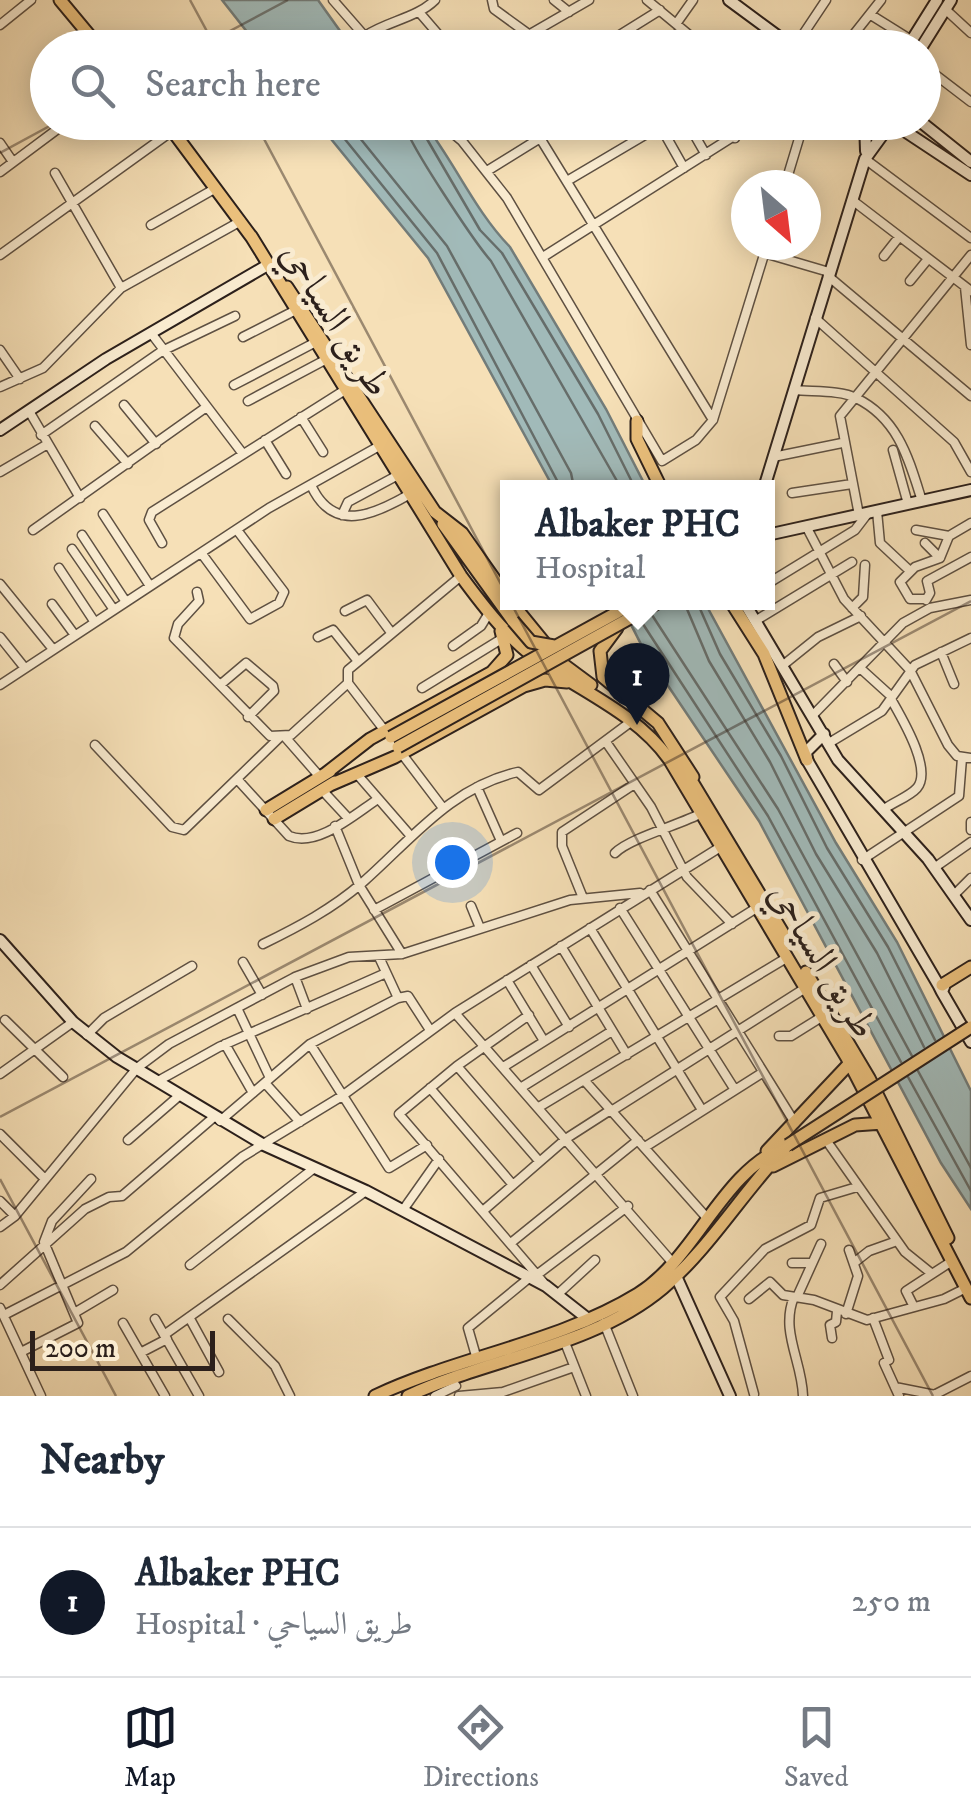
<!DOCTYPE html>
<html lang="en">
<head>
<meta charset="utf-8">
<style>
  :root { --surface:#fff; --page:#f6f6f7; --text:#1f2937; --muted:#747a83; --line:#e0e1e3; --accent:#111827 }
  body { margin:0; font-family:"IM FELL DW Pica",Amiri,serif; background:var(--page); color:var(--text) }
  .compass { position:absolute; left:731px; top:170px; width:90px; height:90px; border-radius:50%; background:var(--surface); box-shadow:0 5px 25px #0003; rotate:152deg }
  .scale { position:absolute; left:30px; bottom:25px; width:185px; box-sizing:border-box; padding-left:10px; border:5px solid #2c201b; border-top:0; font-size:28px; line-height:35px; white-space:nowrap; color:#2c201b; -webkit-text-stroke:8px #f9ebd0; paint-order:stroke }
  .you { position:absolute; left:452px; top:862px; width:35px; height:35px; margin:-25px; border:8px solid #fff; border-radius:50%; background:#1a73e8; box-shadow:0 0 0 15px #1a73e833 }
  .badge { display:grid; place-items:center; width:65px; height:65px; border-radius:50%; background:var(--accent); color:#fff; font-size:32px; font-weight:700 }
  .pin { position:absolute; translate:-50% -82px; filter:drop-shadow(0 2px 5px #0008) }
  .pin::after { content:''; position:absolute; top:52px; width:35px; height:30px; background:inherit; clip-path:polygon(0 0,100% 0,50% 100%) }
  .popup { position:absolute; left:500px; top:480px; width:275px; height:130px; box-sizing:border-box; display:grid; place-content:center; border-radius:0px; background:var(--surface); filter:drop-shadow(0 2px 8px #0005); font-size:32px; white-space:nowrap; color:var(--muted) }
  .popup b { font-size:38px; color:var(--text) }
  .popup::after { content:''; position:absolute; left:50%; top:100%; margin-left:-20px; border:20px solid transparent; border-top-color:var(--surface) }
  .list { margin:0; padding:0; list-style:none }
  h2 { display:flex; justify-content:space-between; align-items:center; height:130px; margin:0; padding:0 40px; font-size:42px }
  h2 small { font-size:32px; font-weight:400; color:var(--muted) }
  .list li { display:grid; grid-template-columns:65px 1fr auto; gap:30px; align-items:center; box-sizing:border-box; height:150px; padding:0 40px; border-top:2px solid var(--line) }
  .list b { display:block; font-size:38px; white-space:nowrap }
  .list p { margin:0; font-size:32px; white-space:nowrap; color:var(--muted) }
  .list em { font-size:32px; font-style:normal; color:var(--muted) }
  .icon { flex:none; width:55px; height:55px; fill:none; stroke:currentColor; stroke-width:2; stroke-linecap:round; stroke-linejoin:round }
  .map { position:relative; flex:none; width:971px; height:1396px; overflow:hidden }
  .search { position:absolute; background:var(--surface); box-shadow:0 5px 25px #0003; left:30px; right:30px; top:30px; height:110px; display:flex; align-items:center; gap:25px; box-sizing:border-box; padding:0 35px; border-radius:55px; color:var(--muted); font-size:38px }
  .sheet { height:280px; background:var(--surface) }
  nav { display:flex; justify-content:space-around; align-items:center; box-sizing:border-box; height:140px; border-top:2px solid var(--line); background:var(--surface); font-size:28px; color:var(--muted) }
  nav a { display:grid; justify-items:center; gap:5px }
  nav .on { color:var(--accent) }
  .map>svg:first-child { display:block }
  .water { fill:#a1bab9; stroke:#727c7a; stroke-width:2.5 }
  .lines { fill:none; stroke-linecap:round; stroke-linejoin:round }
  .shore { stroke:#666d6a; stroke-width:2.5 }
  .street-casing { stroke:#5e5042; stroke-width:11 }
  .secondary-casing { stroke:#2c201b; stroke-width:14 }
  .primary-casing { stroke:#2c201b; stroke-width:15 }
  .street { stroke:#f9ebd0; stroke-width:8 }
  .secondary { stroke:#f9ebd0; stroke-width:10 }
  .primary { stroke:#ebc07c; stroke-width:11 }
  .primary-bridge-casing { stroke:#2c201b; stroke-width:15; stroke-linecap:butt }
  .primary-bridge { stroke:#ebc07c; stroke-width:11 }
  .ticks { fill:none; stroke:#2c201b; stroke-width:2.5; stroke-opacity:0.45 }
  .labels { text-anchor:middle; stroke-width:10; stroke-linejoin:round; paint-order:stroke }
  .street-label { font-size:38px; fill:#2c201b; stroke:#f9ebd0 }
</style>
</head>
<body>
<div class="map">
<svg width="971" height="1396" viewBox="0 0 971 1396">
  <rect width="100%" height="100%" fill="#f6e0b7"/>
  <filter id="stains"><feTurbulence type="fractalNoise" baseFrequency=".002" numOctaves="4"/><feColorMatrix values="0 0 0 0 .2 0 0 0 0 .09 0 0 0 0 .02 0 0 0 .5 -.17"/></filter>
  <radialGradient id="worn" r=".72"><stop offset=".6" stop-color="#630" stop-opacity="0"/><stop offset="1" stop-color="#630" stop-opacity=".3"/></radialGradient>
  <path class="water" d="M 222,0 L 318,0 L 343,35 L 360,47 L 259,47 Z
    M 318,123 L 424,123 C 455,163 475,211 510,247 L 606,409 L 646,487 L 553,487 L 428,258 Z
    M 620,603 L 705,603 L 836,843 L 897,942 L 971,1091 L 971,1209 L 941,1163 L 759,821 L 644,650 Z"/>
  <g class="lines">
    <path class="shore" d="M 331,122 L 437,253 L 561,488
      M 347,122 L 447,246 L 571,473 L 574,488
      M 404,122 C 405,139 476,244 491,261 L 621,488
      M 417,122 L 480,230 L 502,253 L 598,414 L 635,488
      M 684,602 L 709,661 L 770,762 L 816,854 L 877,953 L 924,1047
      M 697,602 L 720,654 L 781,756 L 827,848 L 888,947 L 935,1040
      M 652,615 L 778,809 L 912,1056
      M 641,621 L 768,816 L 901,1062
      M 918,1071 L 971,1168
      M 908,1077 L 971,1191"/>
    <defs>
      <path id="street" d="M 333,0 L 375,48
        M 492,0 L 494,9 L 527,33
        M 554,0 L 569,12
        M 647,0 L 705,48
        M 945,9 L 971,33
        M 419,12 L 450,48
        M 871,15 L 911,40
        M 676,24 L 693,0
        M 0,25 L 31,0
        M 365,36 C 387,21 417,18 435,0
        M 506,48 L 589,0
        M 599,48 L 660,10
        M 663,48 L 682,29
        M 794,48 L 826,0
        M 843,48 L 881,0
        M 924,66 L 971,102
        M 439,122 L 462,141 L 507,198 L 662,461 L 696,440 L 713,420 L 767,245
        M 658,122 L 684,168
        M 687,122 L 706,155
        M 717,122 L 735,138
        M 454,133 L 472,122
        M 540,138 L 713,420
        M 0,143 L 13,162
        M 865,159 L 971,238
        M 487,171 L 566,122
        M 0,172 L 67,122
        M 55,173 L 121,288
        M 567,181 L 660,126
        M 785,185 L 801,132 L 798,122
        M 852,200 L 971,291
        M 151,225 L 216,188
        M 764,253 L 829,272
        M 0,255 L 168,134
        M 884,256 L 899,237
        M 543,257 L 756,122
        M 828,276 L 971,396
        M 910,281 L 928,259
        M 965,287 L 971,345
        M 815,318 L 954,442 L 971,472
        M 151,333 L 243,454
        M 243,337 L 294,311
        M 0,350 L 20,379
        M 234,385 L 314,343
        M 0,387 L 43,368 L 121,288 L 241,221
        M 794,390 C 812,392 841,390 856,398 C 899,419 909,460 922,501
        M 248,401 L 325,360
        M 124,405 L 156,444
        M 29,411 L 80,498
        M 301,417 L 323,452
        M 95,426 L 128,464
        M 41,435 L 162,351 L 235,316
        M 265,440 L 286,474
        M 893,450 L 908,504
        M 773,457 L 842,443
        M 0,472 L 46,445
        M 311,485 C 333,534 374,515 410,494
        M 792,493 L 852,484
        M 877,511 L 880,543 L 910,571
        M 103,514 L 150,586
        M 342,515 L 348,502 L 400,474
        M 859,515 L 840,416 L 971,255
        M 806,526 L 844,599 L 910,670 L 948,745 L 957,756 L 971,758
        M 33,530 L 205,408
        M 916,530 L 949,536
        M 82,535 L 126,602
        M 162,543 L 149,520 L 152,512 L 345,390
        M 925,543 L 940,558
        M 72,549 L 114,610
        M 202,554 L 250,619 L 279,603 L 284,592 L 237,530
        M 59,568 L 94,621
        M 0,584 L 52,648
        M 767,584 L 855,530 L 868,513
        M 197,592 L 199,601 L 178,624 L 174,638 L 270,736 L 291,735 L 348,683
        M 925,599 L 910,599 L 900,582 L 915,567 L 940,558 L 949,536 L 971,523
        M 926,600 L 930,593 L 927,581 L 971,557
        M 52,604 L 74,634
        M 852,608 L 863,597 L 865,565
        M 345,611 L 367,600 L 390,631
        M 755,621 L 852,562
        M 0,637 L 24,667
        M 318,637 L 333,630 L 357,660
        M 453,646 L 481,626 L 489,613
        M 941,652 L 954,684
        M 834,664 L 847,682
        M 782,666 L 818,637 L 861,616
        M 860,668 L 892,697
        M 0,685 L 269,508 L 381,445
        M 220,685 L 246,663 L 273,686 L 274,691 L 248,717
        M 422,688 L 503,638
        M 813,715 L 903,623 L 930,608 L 971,600
        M 385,731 L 348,683 L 348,670 L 461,576
        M 285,737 L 320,777
        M 606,742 L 651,807 L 687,877 L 732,924
        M 829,743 L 882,711 L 915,665 L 971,638
        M 95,745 L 172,827 L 184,830 L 279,738
        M 402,754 L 443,808
        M 356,773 L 409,834
        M 237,779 L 289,836 C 317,848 355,814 378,799
        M 477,787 L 501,841
        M 322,790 L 348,818
        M 883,810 C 893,802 909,797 917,788 C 933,769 901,717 891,699
        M 971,822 L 971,830
        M 335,826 L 359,885 L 402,954
        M 615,853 C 630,838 679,825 702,813
        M 862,860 L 959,796 L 962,758
        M 934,868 L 971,842
        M 650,890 L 795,1123
        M 954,895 L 971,878
        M 583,898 L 562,846 L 562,832 L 633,785
        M 471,906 L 480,928
        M 620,908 L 735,1090
        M 374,910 L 517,833
        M 590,928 L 702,1110
        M 263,944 C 298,927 332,909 362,883 C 411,840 451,787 518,772 L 539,790 L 632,721
        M 561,946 L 627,1055
        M 379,957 L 398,998
        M 243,962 L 262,995
        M 531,965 L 569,1027
        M 295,977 L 307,1009
        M 507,980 L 544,1041
        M 237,1008 L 270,1078
        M 455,1013 L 672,1262
        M 529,1015 L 457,1066 L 399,1114 L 543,1282
        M 5,1020 L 63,1077
        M 87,1035 L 104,1018 L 192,966
        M 779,1036 L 791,1036 L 823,1016
        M 225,1044 L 253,1093
        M 310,1044 L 389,1168 L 427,1145
        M 457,1066 L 539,1161
        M 505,1066 L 758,907
        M 0,1074 L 73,1022
        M 584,1080 L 707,1218
        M 158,1081 L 219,1047 L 386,973
        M 265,1083 L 300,1122
        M 522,1087 L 612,1031
        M 430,1088 L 513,1185
        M 539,1107 L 788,957
        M 613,1110 L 807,987
        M 220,1121 L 310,1044 L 398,998 L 408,996 L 430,1030
        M 0,1134 L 45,1179
        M 128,1140 L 180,1095
        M 826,1140 L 905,1252 L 931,1273
        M 645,1147 L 762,1073
        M 0,1201 L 15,1216
        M 403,1210 L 439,1159
        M 484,1210 L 567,1138 L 609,1111
        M 0,1227 L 15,1216 L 137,1068 L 169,1044 L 295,977 L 349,957 L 402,954 L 570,900 L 640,893
        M 512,1242 L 638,1140
        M 855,1262 L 869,1251 L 897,1241
        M 792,1263 L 809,1263
        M 190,1265 L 313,1169
        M 538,1274 L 628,1206
        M 0,1285 L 85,1209 L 109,1197 L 122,1196 L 214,1117
        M 558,1294 L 595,1260
        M 794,1297 C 780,1331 802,1361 803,1396
        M 797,1297 L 821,1244
        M 749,1299 L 770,1282 L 783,1295 L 814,1300 L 867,1320 L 944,1299 L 966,1288
        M 913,1305 L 906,1291 L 952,1261
        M 0,1308 L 41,1396
        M 76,1312 L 113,1290
        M 846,1314 L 858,1276 L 849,1250
        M 4,1315 L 126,1252 L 242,1157 L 342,1096 L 455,1013 L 722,846
        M 189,1317 L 219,1372
        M 873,1318 L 889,1360
        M 155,1319 L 199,1396
        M 228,1319 L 275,1366 L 290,1396
        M 123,1323 L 165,1396
        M 604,1323 L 633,1396
        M 164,1335 L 366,1191
        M 832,1338 L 830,1325 L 836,1322 L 837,1311
        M 564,1340 L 586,1396
        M 21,1352 L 78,1323 L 44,1242 L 52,1221 L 91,1179
        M 142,1352 L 167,1339
        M 476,1356 L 468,1328 L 529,1278
        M 884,1363 L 899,1396
        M 895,1387 L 935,1395
        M 754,1394 L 734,1321 L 720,1297 L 765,1249 L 811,1225 L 820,1198 L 857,1187
        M 934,1395 L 971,1376
        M 435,1396 L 456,1386
        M 459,1396 L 503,1392 L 574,1367"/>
      <path id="secondary" d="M 729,0 L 794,48
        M 907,48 L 937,0
        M 921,48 L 951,0
        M 865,122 L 866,151
        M 921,122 L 971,162
        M 894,124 L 971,175
        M 0,430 L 106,359 L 266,266
        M 764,488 L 865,159 L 889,126
        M 767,535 L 971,490
        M 744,602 L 838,760 L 928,859 L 971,920
        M 824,734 L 806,752 L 807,760 L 939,986
        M 0,940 L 73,1022 L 117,1057 L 264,1145 L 366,1191 L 546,1286 L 588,1319
        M 942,992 L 939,986 L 944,987 L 942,992 L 971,1042
        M 676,1276 L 730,1396"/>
      <path id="primary" d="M 60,0 L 100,48
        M 166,122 L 253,239
        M 251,236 L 461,576 C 486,610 510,641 546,666 C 589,695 638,716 669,759 L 847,1058 L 971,1298
        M 287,287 L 435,512 L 462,533 L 507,597
        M 637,421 L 637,439 L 661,488
        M 443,524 L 513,621
        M 511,602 L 560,662 L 591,685
        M 731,602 L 764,654 L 807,760
        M 617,628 L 600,651 L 603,677 L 658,723 L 693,777
        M 325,774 L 370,739 L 492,672 L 507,655 L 501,631
        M 688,775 L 789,943
        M 330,785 L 395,757 L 524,686 L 545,680 L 567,682
        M 266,810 L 330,771
        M 274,819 L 335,782
        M 806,972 L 869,1078 L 948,1238
        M 942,985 L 971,967
        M 767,1151 L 850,1063
        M 773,1166 L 855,1125 L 883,1123
        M 375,1396 C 460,1356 558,1343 638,1294 C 698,1256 720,1172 788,1145
        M 408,1396 C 489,1358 593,1347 663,1288 C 709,1249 743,1192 785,1148"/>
    </defs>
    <use href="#street" class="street-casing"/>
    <use href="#secondary" class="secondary-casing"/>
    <use href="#primary" class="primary-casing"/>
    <use href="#street" class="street"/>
    <use href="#secondary" class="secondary"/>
    <use href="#primary" class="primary"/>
    <defs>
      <path id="primary-bridge" d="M 513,621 L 531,642 L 554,646
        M 391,737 L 636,602
        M 398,747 L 659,602
        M 788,1145 L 971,1027"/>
    </defs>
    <use href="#primary-bridge" class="primary-bridge-casing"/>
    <use href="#primary-bridge" class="primary-bridge"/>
  </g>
  <path class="ticks" d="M 190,0 L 216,48M 198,48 L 288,0M 255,122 L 933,1396M 0,153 L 57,122M 0,1117 L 971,601M 0,1179 L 116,1396"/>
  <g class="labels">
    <g class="street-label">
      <text transform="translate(337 319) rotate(58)" y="13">طريق السياحي</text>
      <text transform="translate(824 960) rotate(59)" y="13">طريق السياحي</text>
    </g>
  </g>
  <rect width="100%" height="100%" filter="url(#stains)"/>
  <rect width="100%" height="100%" fill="url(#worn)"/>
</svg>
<svg class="compass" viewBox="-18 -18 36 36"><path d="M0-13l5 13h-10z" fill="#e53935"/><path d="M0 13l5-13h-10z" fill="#747a83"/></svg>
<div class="scale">200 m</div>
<div class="you"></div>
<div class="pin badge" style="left:637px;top:725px">1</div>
<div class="popup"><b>Albaker PHC</b>Hospital</div>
<div class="search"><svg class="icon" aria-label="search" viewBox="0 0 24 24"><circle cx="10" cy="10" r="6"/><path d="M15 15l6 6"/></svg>Search here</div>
</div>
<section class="sheet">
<h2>Nearby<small></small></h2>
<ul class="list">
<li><span class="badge">1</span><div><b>Albaker PHC</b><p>Hospital · طريق السياحي</p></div><em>250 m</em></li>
</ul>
</section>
<nav>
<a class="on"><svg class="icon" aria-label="map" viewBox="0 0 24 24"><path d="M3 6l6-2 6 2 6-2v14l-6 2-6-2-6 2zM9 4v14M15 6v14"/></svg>Map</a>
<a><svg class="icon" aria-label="directions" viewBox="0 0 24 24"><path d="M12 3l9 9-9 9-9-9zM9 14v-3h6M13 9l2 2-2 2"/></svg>Directions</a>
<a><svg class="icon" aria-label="saved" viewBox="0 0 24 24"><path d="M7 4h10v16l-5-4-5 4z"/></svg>Saved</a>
</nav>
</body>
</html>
